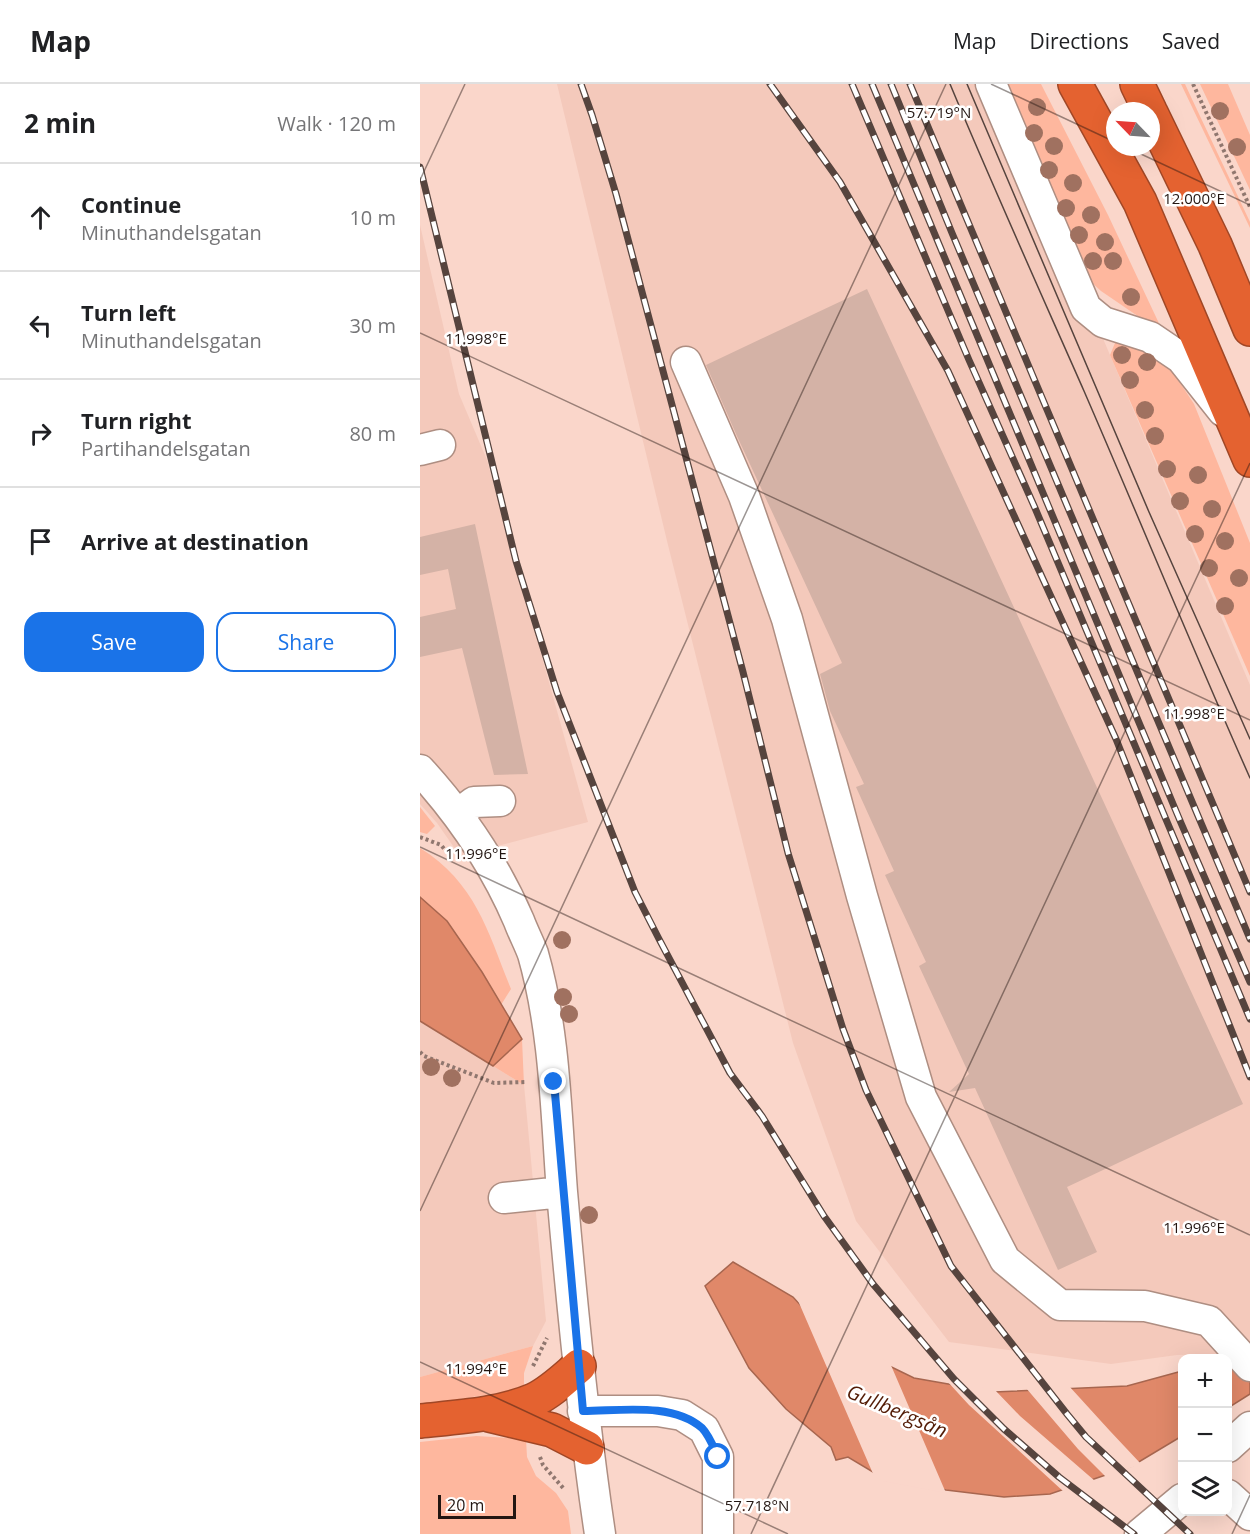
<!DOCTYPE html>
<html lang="en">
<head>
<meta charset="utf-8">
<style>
  :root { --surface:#fff; --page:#f6f6f6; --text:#202124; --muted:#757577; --line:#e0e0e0; --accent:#1a73e8 }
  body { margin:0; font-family:"Open Sans",sans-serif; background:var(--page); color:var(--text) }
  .controls { position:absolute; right:18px; bottom:18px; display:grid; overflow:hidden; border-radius:12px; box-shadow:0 6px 24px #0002 }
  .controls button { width:54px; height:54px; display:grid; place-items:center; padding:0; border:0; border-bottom:2px solid var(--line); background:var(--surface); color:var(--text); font:30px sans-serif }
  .compass { position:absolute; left:686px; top:18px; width:54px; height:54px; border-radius:50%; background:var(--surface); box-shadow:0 6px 24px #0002; rotate:295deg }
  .scale { position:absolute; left:18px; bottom:15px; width:78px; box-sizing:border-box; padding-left:6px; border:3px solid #231612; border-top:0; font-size:16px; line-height:21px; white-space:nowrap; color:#231612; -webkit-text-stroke:4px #fff; paint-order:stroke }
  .stop { position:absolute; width:18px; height:18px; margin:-14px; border:4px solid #1a73e8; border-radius:50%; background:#fff }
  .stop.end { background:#1a73e8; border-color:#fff; box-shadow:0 2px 6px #0008 }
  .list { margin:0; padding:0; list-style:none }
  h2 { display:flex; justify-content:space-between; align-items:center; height:78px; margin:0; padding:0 24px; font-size:26px }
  h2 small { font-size:20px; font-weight:400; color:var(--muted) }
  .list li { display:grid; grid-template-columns:39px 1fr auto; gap:18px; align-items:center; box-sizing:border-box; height:108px; padding:0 24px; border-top:2px solid var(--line) }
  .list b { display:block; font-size:22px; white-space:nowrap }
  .list p { margin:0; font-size:20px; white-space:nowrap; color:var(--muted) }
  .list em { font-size:20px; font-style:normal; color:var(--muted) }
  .actions { display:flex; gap:12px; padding:18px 24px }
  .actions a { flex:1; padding:14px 0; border:2px solid var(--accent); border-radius:18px; text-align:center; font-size:21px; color:var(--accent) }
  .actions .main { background:var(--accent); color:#fff }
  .icon { flex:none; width:33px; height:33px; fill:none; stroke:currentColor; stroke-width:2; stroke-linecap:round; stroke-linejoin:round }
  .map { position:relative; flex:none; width:830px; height:1450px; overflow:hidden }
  header { display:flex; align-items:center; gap:36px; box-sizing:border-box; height:84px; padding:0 30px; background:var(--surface); border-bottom:2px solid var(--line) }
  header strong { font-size:28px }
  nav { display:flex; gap:33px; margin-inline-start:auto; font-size:21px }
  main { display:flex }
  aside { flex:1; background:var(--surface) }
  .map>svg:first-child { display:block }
  .built { fill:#f4c9bb }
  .green { fill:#feb79e }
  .water { fill:#e08869; stroke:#a7664f; stroke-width:1.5 }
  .pier { fill:#fad6ca }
  .building { fill:#d4b2a6 }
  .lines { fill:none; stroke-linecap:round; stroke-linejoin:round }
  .minor-casing { stroke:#ae8e82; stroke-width:33 }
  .highway-casing { stroke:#a04726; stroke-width:36 }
  .path { stroke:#90776f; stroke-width:4; stroke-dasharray:3 3; stroke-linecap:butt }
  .minor { stroke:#fff; stroke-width:30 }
  .highway { stroke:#e46230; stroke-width:33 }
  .tram { stroke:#56443e; stroke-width:1.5 }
  .rail-casing { stroke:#56443e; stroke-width:7 }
  .rail { stroke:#fff; stroke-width:4.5; stroke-dasharray:14; stroke-linecap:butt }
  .tree { fill:#a07160 }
  .route { stroke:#1a73e8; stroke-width:8 }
  .ticks { fill:none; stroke:#231612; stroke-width:1.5; stroke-opacity:0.45 }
  .labels { text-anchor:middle; stroke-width:5; stroke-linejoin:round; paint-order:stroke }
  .water-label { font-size:20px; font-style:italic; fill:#531c06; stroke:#fff }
  .ticks-label { font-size:15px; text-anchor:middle; fill:#231612; stroke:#fff; stroke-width:5; stroke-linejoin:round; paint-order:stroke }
</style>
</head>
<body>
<header>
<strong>Map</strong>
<nav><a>Map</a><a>Directions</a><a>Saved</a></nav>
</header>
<main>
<aside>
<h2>2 min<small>Walk · 120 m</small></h2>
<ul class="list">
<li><svg class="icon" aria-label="ahead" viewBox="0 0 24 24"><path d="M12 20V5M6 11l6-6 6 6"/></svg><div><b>Continue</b><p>Minuthandelsgatan</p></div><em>10 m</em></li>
<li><svg class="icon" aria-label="left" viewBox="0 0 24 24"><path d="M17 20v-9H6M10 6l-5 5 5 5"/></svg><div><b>Turn left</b><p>Minuthandelsgatan</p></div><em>30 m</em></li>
<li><svg class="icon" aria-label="right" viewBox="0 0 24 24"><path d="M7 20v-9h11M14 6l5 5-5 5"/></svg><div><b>Turn right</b><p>Partihandelsgatan</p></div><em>80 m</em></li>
<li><svg class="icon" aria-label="arrive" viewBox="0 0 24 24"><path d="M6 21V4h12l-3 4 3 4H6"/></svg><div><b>Arrive at destination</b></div></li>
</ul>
<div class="actions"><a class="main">Save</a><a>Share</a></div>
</aside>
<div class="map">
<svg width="830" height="1450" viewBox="0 0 830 1450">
  <rect width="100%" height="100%" fill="#fad6ca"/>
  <path class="built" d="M 137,0 L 575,0 L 830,601 L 830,1288 L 813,1270 L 757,1271 L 691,1280 L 529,1258 L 436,1137 L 373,959 L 248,461 Z
    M 0,141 L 39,310 L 67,376 L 168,738 L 40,772 L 17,739 L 0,720 Z
    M 0,937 L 104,1001 L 126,1237 L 113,1262 L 0,1293 Z"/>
  <path class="green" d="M 585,0 L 621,0 L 688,131 L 744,250 L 681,207 L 670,197 Z
    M 761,0 L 765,0 L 771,13 L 830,138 L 830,144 Z
    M 780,0 L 808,0 L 830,51 L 830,106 Z
    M 705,253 L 747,279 L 774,320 L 830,459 L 830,592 L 690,271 L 695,259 Z
    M 0,723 L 15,742 L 7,750 L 0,748 Z
    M 0,764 C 56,799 68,848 91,905 L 81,921 L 27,837 L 0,813 Z
    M 102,955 L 104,1001 L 73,982 Z
    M 113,1262 L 104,1289 L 104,1305 L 0,1321 L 0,1293 Z
    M 56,1352 L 106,1355 L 107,1373 L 116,1392 L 136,1409 L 148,1427 L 151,1450 L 0,1450 L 0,1358 Z"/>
  <path class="water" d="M 0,813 L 27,837 L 62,888 L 102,955 L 73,982 L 0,937 Z
    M 313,1178 L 373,1213 L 404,1247 L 455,1275 L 494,1294 L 574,1308 L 707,1302 L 762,1287 L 762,1352 L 712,1382 L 630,1410 L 584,1413 L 526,1406 L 463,1394 L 428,1373 L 416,1376 L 411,1363 L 366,1325 L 329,1284 L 285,1202 Z
    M 808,1278 L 830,1286 L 830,1310 L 808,1324 Z"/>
  <path class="pier" d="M 376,1212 L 406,1245 L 470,1279 L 526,1409 L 463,1397 L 454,1392 Z
    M 527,1297 L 574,1305 L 600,1332 L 675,1397 L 644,1408 L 549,1321 Z
    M 649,1302 L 690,1347 L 721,1380 L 686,1393 L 658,1365 L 606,1304 Z"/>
  <path class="building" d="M 447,205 L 823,1020 L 647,1103 L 677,1168 L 638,1186 L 555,1004 L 529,1008 L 549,990 L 499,882 L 506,878 L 465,791 L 474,787 L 436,703 L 444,700 L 410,627 L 400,590 L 422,579 L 316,350 L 286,281 Z
    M 55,440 L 108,690 L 74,691 L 42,564 L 0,573 L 0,533 L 36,525 L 28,485 L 0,491 L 0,453 Z"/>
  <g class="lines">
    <defs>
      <path id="minor" d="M 571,0 L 666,224 L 683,238 L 730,253 L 761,274 L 803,327
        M 266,278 L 324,412 L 367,535 L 442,812 L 501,1013 L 585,1176 L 640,1221 L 725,1222 L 789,1237 L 830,1282
        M 0,366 L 20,361
        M 0,686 C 41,731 75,781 99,837 C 103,848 109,859 113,870 C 135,947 136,1029 142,1108 C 152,1222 163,1337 180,1450
        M 38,730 L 54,718 L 80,717
        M 84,1114 L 142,1108
        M 163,1327 L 238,1327 L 262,1331 L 284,1345 L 298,1373 L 298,1450
        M 808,1363 L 830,1343
        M 808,1411 L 830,1431
        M 720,1450 L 762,1415"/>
      <path id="highway" d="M 655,0 L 720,118 L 830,376
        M 717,0 L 730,27
        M 731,29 L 795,161 L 830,245
        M 69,1331 L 132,1346 L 167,1364
        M 0,1337 C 38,1333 79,1331 114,1316 C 131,1308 145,1294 159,1282"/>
    </defs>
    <use href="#minor" class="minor-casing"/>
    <use href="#highway" class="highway-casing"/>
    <path class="path" d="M 773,0 L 830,123
      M 0,753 L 21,761 L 26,767
      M 0,968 L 4,972 L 74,999 L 106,998
      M 113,1282 L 127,1254
      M 120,1373 L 123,1381 L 144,1405"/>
    <use href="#minor" class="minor"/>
    <use href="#highway" class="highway"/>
    <path class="tram" d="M 530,0 C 573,103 619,205 664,307 C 720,436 773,566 830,694
      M 547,0 L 729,428 L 830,655"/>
    <defs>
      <path id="rail" d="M 161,0 L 172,31 L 196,110 L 323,588 L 368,769 L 423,945 L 446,1006 L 531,1182 L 647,1330 L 666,1353 L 770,1450
        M 350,0 L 420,98 L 528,287 L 696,655 L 830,993
        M 432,0 L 549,276 L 615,424 L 830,935
        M 452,0 L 761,739 L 830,898
        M 471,0 L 532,149 L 830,855
        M 490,0 L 830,808
        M 0,83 L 96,477 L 137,608 L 215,808 L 239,855 L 310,989 L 342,1032 L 404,1132 L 453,1200 L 534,1295 L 584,1345 L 639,1393 L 714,1450"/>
    </defs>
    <use href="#rail" class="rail-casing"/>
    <use href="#rail" class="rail"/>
  </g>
  <g class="tree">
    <circle cx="617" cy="23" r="9"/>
    <circle cx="800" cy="27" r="9"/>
    <circle cx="614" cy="49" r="9"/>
    <circle cx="634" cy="62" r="9"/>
    <circle cx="817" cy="63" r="9"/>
    <circle cx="629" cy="86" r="9"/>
    <circle cx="653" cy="99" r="9"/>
    <circle cx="646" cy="124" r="9"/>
    <circle cx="671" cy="131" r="9"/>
    <circle cx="659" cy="151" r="9"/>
    <circle cx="685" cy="158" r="9"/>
    <circle cx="673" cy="177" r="9"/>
    <circle cx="693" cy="177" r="9"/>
    <circle cx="711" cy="213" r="9"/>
    <circle cx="702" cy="271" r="9"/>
    <circle cx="727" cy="278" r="9"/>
    <circle cx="710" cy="296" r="9"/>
    <circle cx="725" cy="326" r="9"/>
    <circle cx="735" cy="352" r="9"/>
    <circle cx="747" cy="385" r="9"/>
    <circle cx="778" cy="391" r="9"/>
    <circle cx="760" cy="417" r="9"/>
    <circle cx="792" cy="425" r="9"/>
    <circle cx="775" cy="450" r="9"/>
    <circle cx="805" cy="457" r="9"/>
    <circle cx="789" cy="484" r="9"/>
    <circle cx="819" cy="494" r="9"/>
    <circle cx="805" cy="522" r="9"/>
    <circle cx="142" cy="856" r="9"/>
    <circle cx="143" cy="913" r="9"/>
    <circle cx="149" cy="930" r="9"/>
    <circle cx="11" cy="983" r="9"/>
    <circle cx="32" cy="994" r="9"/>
    <circle cx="169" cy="1131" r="9"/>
  </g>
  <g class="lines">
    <path class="route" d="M 134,998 L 163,1327 C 200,1327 252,1318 282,1344 C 289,1351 294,1364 298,1373"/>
  </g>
  <path class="ticks" d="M 571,0 L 695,58M 706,63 L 830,121M 0,96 L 45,0M 0,249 L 830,636M 0,763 L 830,1151M 0,1127 L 526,0M 0,1278 L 368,1450M 331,1450 L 830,379M 812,1450 L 830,1411"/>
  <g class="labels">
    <g class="water-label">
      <text transform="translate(477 1327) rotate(23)" y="7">Gullbergsån</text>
    </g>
  </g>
  <g class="ticks-label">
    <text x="519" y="34">57.719°N</text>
    <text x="774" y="120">12.000°E</text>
    <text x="56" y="260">11.998°E</text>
    <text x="774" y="635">11.998°E</text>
    <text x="56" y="775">11.996°E</text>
    <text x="774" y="1149">11.996°E</text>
    <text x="56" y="1290">11.994°E</text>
    <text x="337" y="1427">57.718°N</text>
  </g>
</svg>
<div class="controls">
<button>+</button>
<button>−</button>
<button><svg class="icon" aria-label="layers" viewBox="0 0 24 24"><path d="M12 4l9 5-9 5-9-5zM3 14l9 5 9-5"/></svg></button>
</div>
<svg class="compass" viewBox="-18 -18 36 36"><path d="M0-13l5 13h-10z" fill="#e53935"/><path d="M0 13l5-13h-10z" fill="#757577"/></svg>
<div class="scale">20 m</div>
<div class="stop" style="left:298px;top:1373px"></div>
<div class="stop end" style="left:134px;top:998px"></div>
</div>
</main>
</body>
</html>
